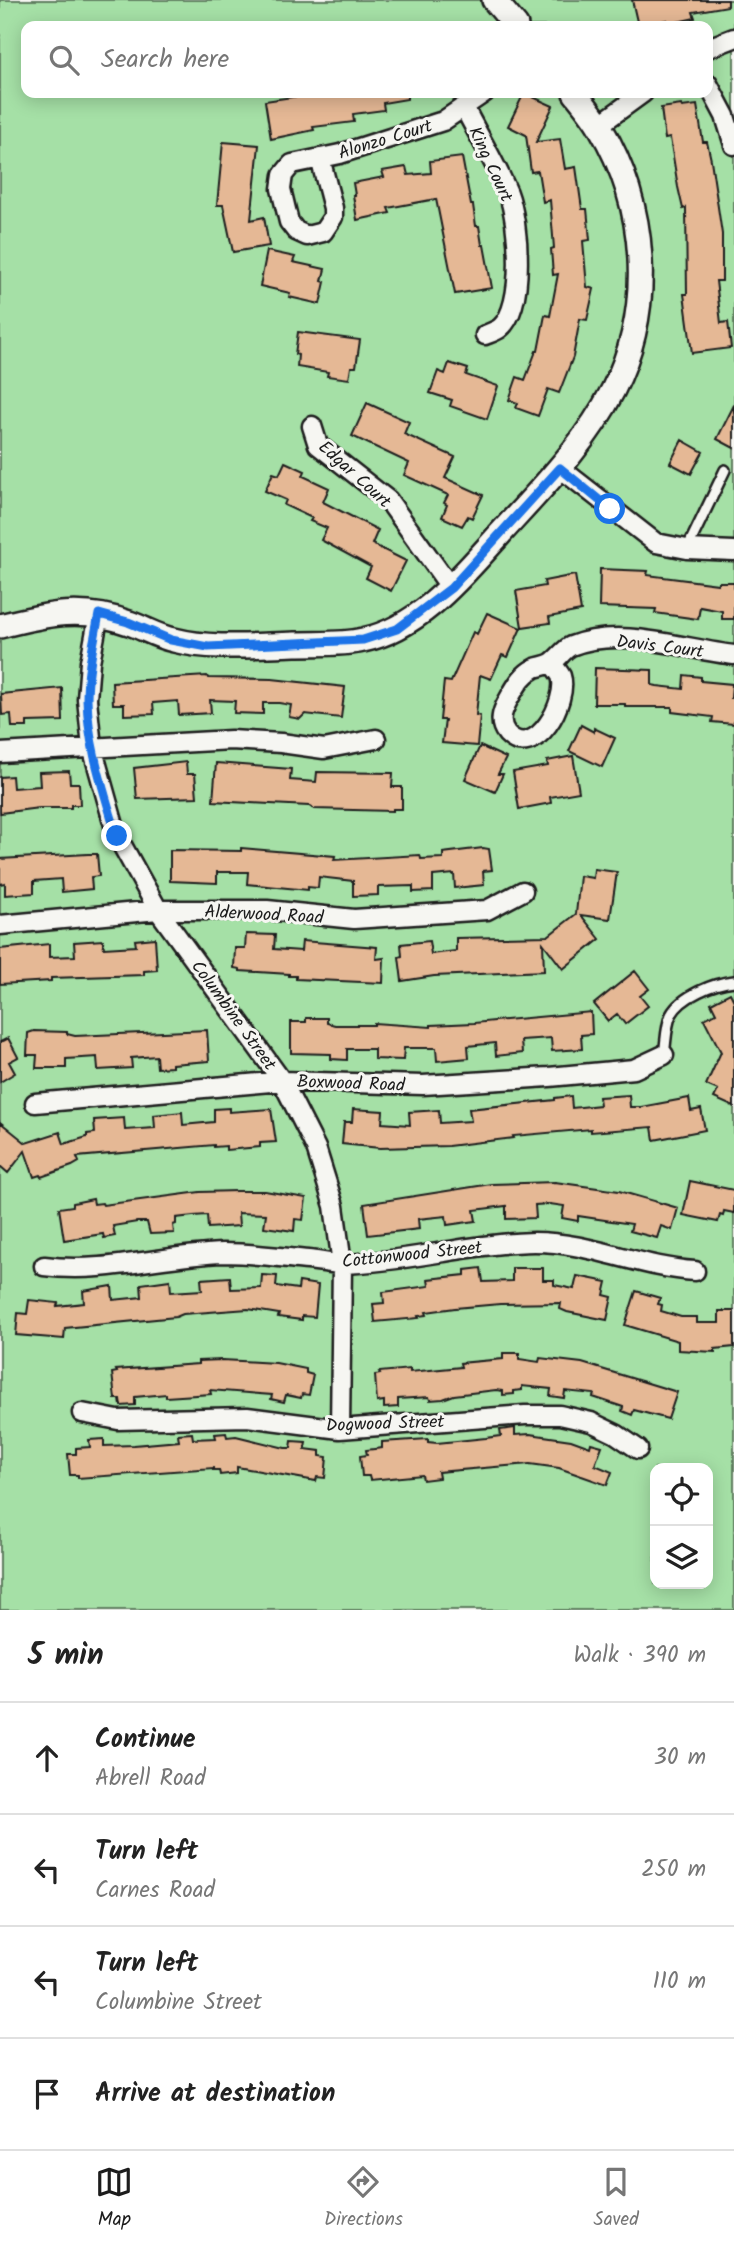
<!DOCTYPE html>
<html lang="en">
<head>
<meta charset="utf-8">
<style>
  :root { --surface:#fff; --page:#f2f2f2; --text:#222; --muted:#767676; --line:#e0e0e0; --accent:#1c1c1c }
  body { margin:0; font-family:Kalam,sans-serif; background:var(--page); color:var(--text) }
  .controls { position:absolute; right:21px; bottom:21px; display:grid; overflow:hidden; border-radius:14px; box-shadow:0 4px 18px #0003 }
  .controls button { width:63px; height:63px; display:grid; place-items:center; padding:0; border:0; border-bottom:2px solid var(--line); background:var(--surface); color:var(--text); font:35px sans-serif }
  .stop { position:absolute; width:21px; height:21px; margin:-16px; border:5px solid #1a73e8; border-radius:50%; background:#fff }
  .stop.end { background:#1a73e8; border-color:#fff; box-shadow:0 2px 7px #0008 }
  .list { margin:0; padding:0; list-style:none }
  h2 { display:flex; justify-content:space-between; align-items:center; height:91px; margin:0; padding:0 28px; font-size:30px }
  h2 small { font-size:23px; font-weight:400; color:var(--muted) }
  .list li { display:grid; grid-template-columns:46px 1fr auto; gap:21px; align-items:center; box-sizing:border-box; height:112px; padding:0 28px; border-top:2px solid var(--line) }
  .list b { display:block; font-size:26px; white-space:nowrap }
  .list p { margin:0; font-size:23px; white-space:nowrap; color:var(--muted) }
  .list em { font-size:23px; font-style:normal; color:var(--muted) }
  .icon { flex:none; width:38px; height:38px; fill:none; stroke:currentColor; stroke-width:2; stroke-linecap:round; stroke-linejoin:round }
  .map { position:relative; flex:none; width:734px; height:1610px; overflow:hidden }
  .search { position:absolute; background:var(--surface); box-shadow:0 4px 18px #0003; left:21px; right:21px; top:21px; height:77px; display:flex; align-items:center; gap:18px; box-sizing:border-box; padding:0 24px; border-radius:14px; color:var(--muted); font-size:26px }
  .sheet { height:539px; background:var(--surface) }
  nav { display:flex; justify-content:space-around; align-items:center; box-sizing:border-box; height:98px; border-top:2px solid var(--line); background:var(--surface); font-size:19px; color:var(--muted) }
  nav a { display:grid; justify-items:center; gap:4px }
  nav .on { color:var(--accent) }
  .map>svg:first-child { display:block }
  .green { fill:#a5e0a6; stroke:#607e61; stroke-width:2; fill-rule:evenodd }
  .building { fill:#e5b895; stroke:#1c1c1c; stroke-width:2 }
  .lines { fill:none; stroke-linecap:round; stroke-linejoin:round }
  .lane-casing { stroke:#1c1c1c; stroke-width:14 }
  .street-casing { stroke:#1c1c1c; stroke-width:23 }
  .secondary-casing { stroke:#1c1c1c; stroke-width:28 }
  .lane { stroke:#f6f6f2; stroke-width:9 }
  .street { stroke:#f6f6f2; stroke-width:18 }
  .secondary { stroke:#f6f6f2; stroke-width:23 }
  .route { stroke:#1a73e8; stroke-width:9 }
  .labels { text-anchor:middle; stroke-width:6; stroke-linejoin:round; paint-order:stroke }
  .street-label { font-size:18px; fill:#1c1c1c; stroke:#f6f6f2 }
</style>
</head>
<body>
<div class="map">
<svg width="734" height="1610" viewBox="0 0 734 1610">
  <rect width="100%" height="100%" fill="#f6f6f2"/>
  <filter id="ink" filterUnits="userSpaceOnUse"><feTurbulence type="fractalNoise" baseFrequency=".0143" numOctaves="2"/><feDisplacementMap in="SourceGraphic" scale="14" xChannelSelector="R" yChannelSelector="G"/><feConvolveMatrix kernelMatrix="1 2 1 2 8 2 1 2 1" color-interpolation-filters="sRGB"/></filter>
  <g filter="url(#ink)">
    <path class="green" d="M 0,0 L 734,0 L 734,1610 L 0,1610 ZM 26,26 L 708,26 L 708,93 L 26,93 ZM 655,1468 L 708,1468 L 708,1584 L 655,1584 Z"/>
    <path class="building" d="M 632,0 L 728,0 L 728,6 L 693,12 L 695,18 L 668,24 L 667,20 L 638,26 Z
      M 319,93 L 407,93 L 407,99 L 383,103 L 384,110 L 353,114 L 354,122 L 313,127 L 314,130 L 271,139 L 265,101 Z
      M 524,93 L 553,106 L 536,142 L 560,139 L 565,169 L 576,167 L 582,209 L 587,209 L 590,240 L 583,241 L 587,287 L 594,289 L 587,320 L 580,319 L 573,357 L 559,393 L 548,389 L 538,416 L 516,408 L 518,403 L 509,400 L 517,377 L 525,380 L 536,351 L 538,351 L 545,315 L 550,316 L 558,274 L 553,275 L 551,249 L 554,248 L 550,200 L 543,202 L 538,171 L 531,172 L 526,135 L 508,126 Z
      M 681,105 L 682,107 L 697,105 L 703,142 L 707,142 L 711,160 L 722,234 L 722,281 L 716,281 L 721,323 L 728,322 L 731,348 L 692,353 L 684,294 L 687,294 L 686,208 L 683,209 L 678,187 L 670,138 L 665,139 L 661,108 Z
      M 223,142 L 259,145 L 251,220 L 264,217 L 269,246 L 233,252 L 223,205 L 217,205 Z
      M 462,157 L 471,205 L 473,205 L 476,226 L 479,226 L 482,245 L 484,245 L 492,288 L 455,294 L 436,199 L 388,208 L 390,213 L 357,220 L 353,195 L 355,195 L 353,183 L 384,177 L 382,171 L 406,167 L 408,175 L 431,173 L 430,161 Z
      M 267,251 L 295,257 L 293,262 L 325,269 L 322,281 L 325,282 L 320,304 L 289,297 L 290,293 L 260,286 Z
      M 298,332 L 360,340 L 356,367 L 351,367 L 349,379 L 327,376 L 328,372 L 297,367 L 298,355 L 295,354 Z
      M 449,363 L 468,369 L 466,375 L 498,386 L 487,419 L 450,406 L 452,400 L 430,393 L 438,371 L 445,374 Z
      M 367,403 L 409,422 L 404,434 L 455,457 L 445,478 L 483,495 L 472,518 L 468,516 L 462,526 L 442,517 L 447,505 L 444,503 L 448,495 L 404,475 L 409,463 L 352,436 Z
      M 734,405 L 734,448 L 717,439 Z
      M 682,440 L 703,452 L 691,474 L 670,463 Z
      M 285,462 L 305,471 L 303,476 L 329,488 L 323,502 L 378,530 L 372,544 L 406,561 L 391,591 L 366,578 L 371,567 L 321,540 L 327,528 L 310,521 L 312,518 L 284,505 L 286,500 L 265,491 L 273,473 L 279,475 Z
      M 600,569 L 648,571 L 647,575 L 718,584 L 718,582 L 734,582 L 734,619 L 722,619 L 722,611 L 700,607 L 698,619 L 655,613 L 656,609 L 599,607 Z
      M 575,575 L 581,611 L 549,617 L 550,623 L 522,627 L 516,591 L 545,586 L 544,581 Z
      M 487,613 L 521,628 L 508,657 L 502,655 L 491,679 L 480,675 L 476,715 L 480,716 L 477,746 L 442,743 L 445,720 L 440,720 L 444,681 L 451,682 L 473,632 L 477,634 Z
      M 595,668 L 652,670 L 652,685 L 657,686 L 683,689 L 684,675 L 701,677 L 701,681 L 732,684 L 731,698 L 734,698 L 734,724 L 712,722 L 713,717 L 672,712 L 672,707 L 625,707 L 625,704 L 594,704 Z
      M 207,676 L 208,678 L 272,679 L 345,687 L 341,718 L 305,714 L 300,719 L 289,717 L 291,705 L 279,703 L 263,703 L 263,714 L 234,713 L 235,701 L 210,700 L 211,713 L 179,715 L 178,701 L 153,703 L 154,714 L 124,715 L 124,704 L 113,704 L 112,682 Z
      M 62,688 L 63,721 L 27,722 L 27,727 L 12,727 L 11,714 L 2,715 L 1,694 Z
      M 581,725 L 594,732 L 594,728 L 615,738 L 602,767 L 569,751 Z
      M 480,746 L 506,758 L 498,774 L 503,774 L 495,792 L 465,779 Z
      M 573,756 L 579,792 L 550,797 L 551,803 L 519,809 L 513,772 L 548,766 L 547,761 Z
      M 186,762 L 187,774 L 195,774 L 197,797 L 137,799 L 134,768 Z
      M 216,763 L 291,769 L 290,780 L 316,782 L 317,772 L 393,773 L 392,787 L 402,787 L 402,809 L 393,809 L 393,811 L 314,809 L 309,806 L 213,801 Z
      M 69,771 L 70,783 L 79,783 L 80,805 L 71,805 L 71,808 L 39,808 L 0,813 L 0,777 L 12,776 L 13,788 L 40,786 L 39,772 Z
      M 241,848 L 335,856 L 334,860 L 420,855 L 421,859 L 443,858 L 443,853 L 483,848 L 489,849 L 492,870 L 483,871 L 484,885 L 455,888 L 454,874 L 433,876 L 433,891 L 413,892 L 413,886 L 378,887 L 378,895 L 353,896 L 353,881 L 319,877 L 318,888 L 308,887 L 308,890 L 247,884 L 248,872 L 217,872 L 217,883 L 170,881 L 170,850 L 241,851 Z
      M 88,854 L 97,854 L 99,876 L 91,877 L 92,889 L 62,892 L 61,879 L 48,880 L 34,881 L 34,893 L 5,895 L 5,883 L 0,884 L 0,859 Z
      M 594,869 L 617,872 L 610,919 L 581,915 L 600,939 L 563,969 L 543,943 L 544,971 L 434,976 L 402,981 L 399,957 L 402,956 L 401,944 L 429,941 L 431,954 L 456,951 L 456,938 L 548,936 L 576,914 L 580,876 L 593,878 Z
      M 246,934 L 275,935 L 274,949 L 301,951 L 302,941 L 377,947 L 376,959 L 384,958 L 383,983 L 296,979 L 296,976 L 289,976 L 289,974 L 240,971 L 240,969 L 234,968 L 235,948 L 245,948 Z
      M 155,938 L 157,970 L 144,971 L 144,975 L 51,978 L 51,981 L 0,984 L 0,949 L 49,944 L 49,957 L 75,956 L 74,942 L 103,940 L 104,948 L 136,946 L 135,940 Z
      M 635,971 L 649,989 L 640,996 L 648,1006 L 625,1024 L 617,1014 L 608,1021 L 594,1004 Z
      M 730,993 L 734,1001 L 734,1107 L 714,1098 L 718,1090 L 706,1085 L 721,1052 L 704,1019 L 716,1013 L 711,1003 Z
      M 591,1012 L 592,1034 L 581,1035 L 582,1049 L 552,1051 L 551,1038 L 521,1040 L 522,1053 L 496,1056 L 495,1043 L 468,1046 L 469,1058 L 437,1061 L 436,1048 L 404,1048 L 403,1060 L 374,1059 L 374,1049 L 347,1049 L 347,1060 L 331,1059 L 331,1054 L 291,1053 L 291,1022 L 306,1022 L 306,1018 L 327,1018 L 327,1023 L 335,1025 L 374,1025 L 374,1023 L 431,1027 L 431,1025 L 474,1023 Z
      M 207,1030 L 209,1061 L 172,1064 L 172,1067 L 157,1068 L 156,1056 L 131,1058 L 132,1068 L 98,1070 L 97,1057 L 66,1059 L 66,1068 L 36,1068 L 37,1055 L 27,1055 L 28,1033 L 34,1031 L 67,1032 L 67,1034 L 75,1036 Z
      M 8,1038 L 18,1057 L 9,1062 L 15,1073 L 0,1082 L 0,1042 Z
      M 629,1095 L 630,1107 L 641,1107 L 689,1098 L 691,1111 L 701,1109 L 705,1130 L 654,1140 L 652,1127 L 591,1132 L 591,1129 L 513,1136 L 514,1138 L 448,1146 L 380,1148 L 342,1144 L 344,1122 L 352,1122 L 353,1109 L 383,1111 L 382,1123 L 410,1125 L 409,1112 L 439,1110 L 440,1123 L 471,1121 L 469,1109 L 555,1100 L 555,1098 L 571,1096 L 572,1108 L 600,1105 L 599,1097 Z
      M 229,1108 L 229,1112 L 271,1109 L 276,1142 L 260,1143 L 260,1147 L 226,1150 L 226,1146 L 214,1147 L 214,1145 L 77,1157 L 79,1162 L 72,1166 L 41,1177 L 40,1175 L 34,1177 L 25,1151 L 8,1173 L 0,1166 L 0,1122 L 26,1143 L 60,1132 L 64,1144 L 87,1137 L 87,1134 L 95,1133 L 94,1120 L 124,1118 L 125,1130 L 155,1128 L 154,1115 L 182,1112 L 183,1125 L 214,1122 L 214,1109 Z
      M 690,1181 L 734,1190 L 734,1213 L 724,1211 L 723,1216 L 720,1215 L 718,1222 L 683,1215 Z
      M 555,1182 L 619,1191 L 678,1208 L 672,1230 L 661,1226 L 657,1238 L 630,1231 L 632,1224 L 578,1216 L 578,1221 L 562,1218 L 564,1206 L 550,1204 L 535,1205 L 536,1218 L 506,1219 L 506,1206 L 474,1210 L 476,1221 L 447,1225 L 446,1216 L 418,1219 L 419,1229 L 368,1235 L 364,1204 L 491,1184 Z
      M 237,1191 L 265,1191 L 306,1198 L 303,1220 L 295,1219 L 294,1231 L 264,1227 L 266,1214 L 238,1213 L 239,1226 L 208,1228 L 207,1215 L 193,1216 L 176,1218 L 176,1224 L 173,1225 L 174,1233 L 150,1234 L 147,1222 L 137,1222 L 113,1226 L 115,1236 L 104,1238 L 103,1234 L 64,1240 L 59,1208 L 73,1206 L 73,1203 L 93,1199 L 94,1204 L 102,1203 L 103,1205 L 200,1192 Z
      M 481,1268 L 483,1282 L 512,1281 L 512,1268 L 543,1268 L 543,1280 L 554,1280 L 554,1285 L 574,1289 L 577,1276 L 607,1282 L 604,1295 L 612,1297 L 607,1320 L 567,1312 L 560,1309 L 561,1303 L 500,1304 L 455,1308 L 426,1312 L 427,1315 L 418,1316 L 419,1318 L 375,1322 L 373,1304 L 384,1303 L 383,1292 L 429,1286 L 428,1279 L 465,1275 L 465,1270 Z
      M 262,1275 L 277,1276 L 276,1286 L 298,1289 L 299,1282 L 318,1285 L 315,1317 L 302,1316 L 302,1320 L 278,1317 L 279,1314 L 248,1309 L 183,1314 L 176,1317 L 65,1328 L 64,1339 L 16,1335 L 18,1313 L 27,1314 L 29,1300 L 58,1303 L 57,1306 L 84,1303 L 83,1291 L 112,1286 L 113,1300 L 142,1297 L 141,1284 L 170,1280 L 171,1292 L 202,1290 L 201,1279 L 230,1277 L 231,1289 L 261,1288 Z
      M 636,1291 L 660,1298 L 658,1304 L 662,1305 L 661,1311 L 681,1317 L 697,1317 L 697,1323 L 719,1323 L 719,1311 L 734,1311 L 734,1347 L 715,1349 L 715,1352 L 678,1350 L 678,1341 L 625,1325 Z
      M 503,1353 L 519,1353 L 519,1359 L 539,1362 L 540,1358 L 582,1363 L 677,1392 L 668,1419 L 634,1410 L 632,1415 L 622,1411 L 623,1407 L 593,1397 L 594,1394 L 565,1391 L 564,1398 L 550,1396 L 551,1389 L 522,1386 L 522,1390 L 514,1391 L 514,1394 L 503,1395 L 503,1391 L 496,1390 L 454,1395 L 443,1399 L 430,1400 L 429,1397 L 398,1399 L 398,1407 L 384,1408 L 384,1401 L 377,1402 L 375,1375 L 380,1374 L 379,1372 L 410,1369 L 410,1372 L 461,1367 L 460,1363 L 503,1359 Z
      M 222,1360 L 276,1363 L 306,1369 L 306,1373 L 313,1375 L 309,1395 L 302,1394 L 301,1398 L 286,1395 L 284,1402 L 271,1399 L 272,1395 L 210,1390 L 211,1394 L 166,1397 L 166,1394 L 135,1397 L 135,1405 L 121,1406 L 120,1399 L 115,1399 L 112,1373 L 117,1372 L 116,1370 L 198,1364 L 198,1361 Z
      M 515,1428 L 515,1435 L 530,1434 L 571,1440 L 590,1447 L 591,1443 L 602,1446 L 595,1465 L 612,1472 L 607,1485 L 559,1468 L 530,1464 L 438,1472 L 439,1478 L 423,1480 L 422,1475 L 370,1480 L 369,1476 L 362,1476 L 360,1456 L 367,1455 L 366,1450 L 382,1448 L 382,1442 L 428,1439 L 428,1442 L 437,1443 L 486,1438 L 501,1436 L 500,1430 Z
      M 192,1433 L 193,1439 L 216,1438 L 215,1434 L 226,1433 L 227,1437 L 236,1436 L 285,1448 L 291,1448 L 292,1441 L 306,1442 L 305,1449 L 320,1451 L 320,1456 L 327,1457 L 325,1478 L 317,1477 L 316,1481 L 237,1467 L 237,1473 L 220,1475 L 219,1470 L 213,1470 L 213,1468 L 78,1478 L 78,1475 L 70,1475 L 68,1454 L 76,1454 L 76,1448 L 90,1447 L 89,1440 L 104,1439 L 104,1446 L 134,1445 L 179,1441 L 178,1434 Z"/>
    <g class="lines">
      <defs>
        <path id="lane" d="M 687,549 L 725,470
          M 664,1055 C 666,1043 666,1025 671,1015 C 681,996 714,983 734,981"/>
        <path id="street" d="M 708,48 L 734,38
          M 708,84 L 725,116 L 734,145
          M 464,107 C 478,135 496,164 508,193 C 519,222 526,306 500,328 C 496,331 490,333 485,335
          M 599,125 L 643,93
          M 320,158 L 333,208 L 333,217 L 323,232 L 307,236 L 296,231 L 289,222 L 281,189 L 283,175 L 292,164 L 340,154 L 443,121 L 484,93
          M 312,426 L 318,445 L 388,500 L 451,588
          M 560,468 L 656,543 L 687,549 L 734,551
          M 99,614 L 90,662 L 87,699 L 92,747 L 117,836 L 158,910 L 282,1081 L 316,1148 L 334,1206 L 342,1264 L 340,1429
          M 552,663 C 554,667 559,672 561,676 C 569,700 535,763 507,734 C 496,721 504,707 511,695 C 518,683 523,674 535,668 C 540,666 546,666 551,663 C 558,659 563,650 571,646 C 621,626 683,649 734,655
          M 0,753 L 231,740 L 281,743 L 324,749 L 376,739
          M 0,925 L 158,910 L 267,910 L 354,919 L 487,910 L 523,891
          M 35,1103 L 282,1081 L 423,1085 L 549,1077 L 634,1069 L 664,1055
          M 44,1266 C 104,1274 163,1255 223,1253 C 251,1253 279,1257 308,1260 C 320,1261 332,1264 344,1264 C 408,1262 471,1243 534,1242 C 590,1242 641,1268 695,1271
          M 82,1413 L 118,1420 L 247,1417 L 340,1429 L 525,1415 L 560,1415 L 591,1422 L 616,1434 L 638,1449"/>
        <path id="secondary" d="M 494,0 L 516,26
          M 0,626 C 47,614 82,606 129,623 C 144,628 158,637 174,640 C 213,650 254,645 295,644 C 317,643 342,645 363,640 C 420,628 462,576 499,535 C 540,490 585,445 613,390 C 655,307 647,206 600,127 C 593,115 584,104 575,93"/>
      </defs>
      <use href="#lane" class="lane-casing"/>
      <use href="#street" class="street-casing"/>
      <use href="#secondary" class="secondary-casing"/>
      <use href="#lane" class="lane"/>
      <use href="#street" class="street"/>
      <use href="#secondary" class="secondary"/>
    </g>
  </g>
  <g class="lines" filter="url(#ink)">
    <path class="route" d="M 117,836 C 104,791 88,746 87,699 C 87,671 94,642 99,614 L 128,622 L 171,640 L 208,647 L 363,640 L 397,629 L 451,588 L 560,468 L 610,509"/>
  </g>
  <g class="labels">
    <g class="street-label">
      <text transform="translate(385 139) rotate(-17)" y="6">Alonzo Court</text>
      <text transform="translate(491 164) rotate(65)" y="6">King Court</text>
      <text transform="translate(355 474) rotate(42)" y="6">Edgar Court</text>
      <text transform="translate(660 646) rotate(7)" y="6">Davis Court</text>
      <text transform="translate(264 914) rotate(3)" y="6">Alderwood Road</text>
      <text transform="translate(234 1015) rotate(54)" y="6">Columbine Street</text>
      <text transform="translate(351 1083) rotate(2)" y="6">Boxwood Road</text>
      <text transform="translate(412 1254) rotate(-6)" y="6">Cottonwood Street</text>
      <text transform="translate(385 1423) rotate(-2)" y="6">Dogwood Street</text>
    </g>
  </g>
</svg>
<div class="controls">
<button><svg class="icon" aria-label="locate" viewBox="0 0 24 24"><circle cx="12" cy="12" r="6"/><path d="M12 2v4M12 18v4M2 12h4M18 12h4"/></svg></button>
<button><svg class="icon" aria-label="layers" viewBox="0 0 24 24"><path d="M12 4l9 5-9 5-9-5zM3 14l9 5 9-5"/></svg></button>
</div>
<div class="stop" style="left:610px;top:509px"></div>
<div class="stop end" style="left:117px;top:836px"></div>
<div class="search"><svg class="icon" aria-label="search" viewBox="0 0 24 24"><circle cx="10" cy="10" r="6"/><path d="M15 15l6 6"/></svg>Search here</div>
</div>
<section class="sheet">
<h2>5 min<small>Walk · 390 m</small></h2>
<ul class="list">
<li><svg class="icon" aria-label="ahead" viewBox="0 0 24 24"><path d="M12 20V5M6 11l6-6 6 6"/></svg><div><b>Continue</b><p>Abrell Road</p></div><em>30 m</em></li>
<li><svg class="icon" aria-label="left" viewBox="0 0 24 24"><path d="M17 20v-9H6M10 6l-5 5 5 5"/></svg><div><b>Turn left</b><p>Carnes Road</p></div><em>250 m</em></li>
<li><svg class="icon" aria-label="left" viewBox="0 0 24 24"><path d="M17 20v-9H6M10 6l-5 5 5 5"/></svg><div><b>Turn left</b><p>Columbine Street</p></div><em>110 m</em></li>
<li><svg class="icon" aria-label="arrive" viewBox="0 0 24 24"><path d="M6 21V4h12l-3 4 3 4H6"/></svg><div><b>Arrive at destination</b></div></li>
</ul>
</section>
<nav>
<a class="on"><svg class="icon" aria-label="map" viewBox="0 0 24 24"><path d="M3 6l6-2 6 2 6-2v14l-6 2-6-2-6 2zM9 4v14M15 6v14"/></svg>Map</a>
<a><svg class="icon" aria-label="directions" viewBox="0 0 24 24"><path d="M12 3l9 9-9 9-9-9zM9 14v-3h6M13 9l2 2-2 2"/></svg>Directions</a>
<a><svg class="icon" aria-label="saved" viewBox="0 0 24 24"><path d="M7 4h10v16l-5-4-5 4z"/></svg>Saved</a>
</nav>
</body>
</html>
